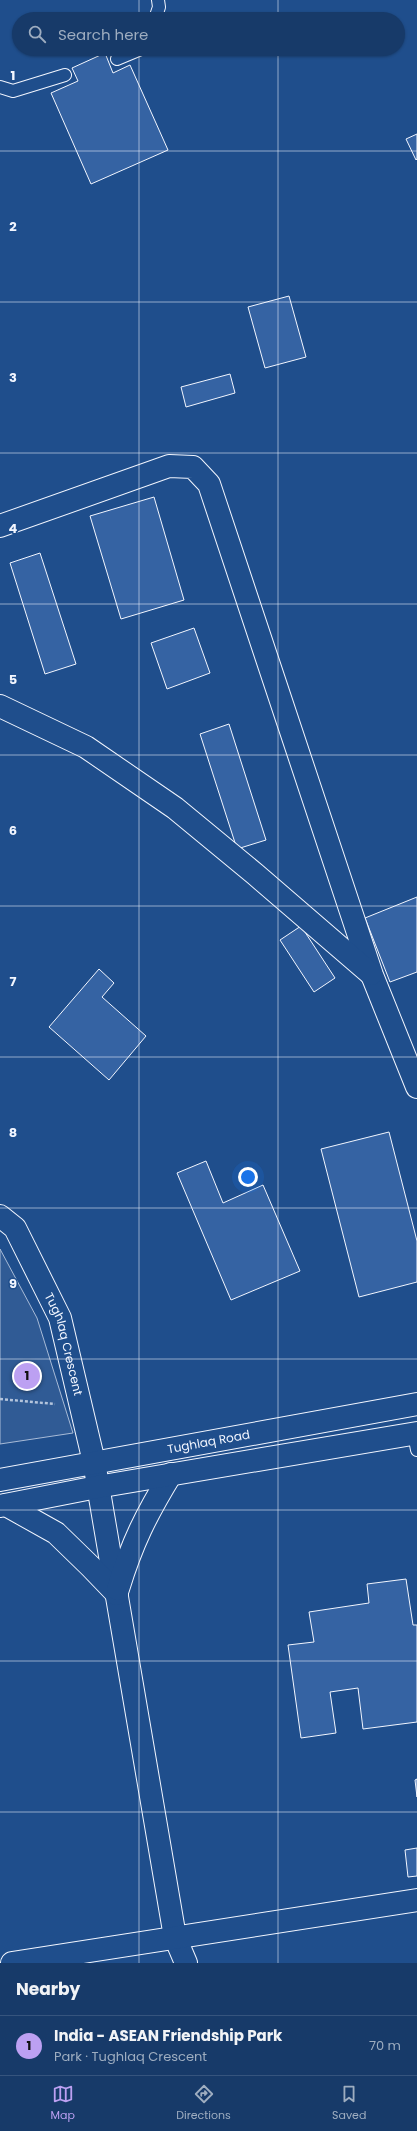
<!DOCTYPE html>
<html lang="en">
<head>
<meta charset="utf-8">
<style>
  :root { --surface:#173a69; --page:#20416f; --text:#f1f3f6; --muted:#9eadc0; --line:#36547d; --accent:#bca0f2 }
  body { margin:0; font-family:Poppins,sans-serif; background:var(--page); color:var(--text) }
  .you { position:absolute; left:248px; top:1177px; width:14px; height:14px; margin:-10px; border:3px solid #fff; border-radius:50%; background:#1a73e8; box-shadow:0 0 0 6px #1a73e833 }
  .badge { display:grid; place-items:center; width:26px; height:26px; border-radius:50%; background:var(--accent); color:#111; font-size:13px; font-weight:700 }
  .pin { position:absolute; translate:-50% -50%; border:2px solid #fff; box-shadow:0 1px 4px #0006 }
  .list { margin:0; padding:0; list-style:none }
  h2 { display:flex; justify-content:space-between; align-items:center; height:52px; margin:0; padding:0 16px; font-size:17px }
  h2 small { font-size:13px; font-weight:400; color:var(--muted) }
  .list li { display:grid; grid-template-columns:26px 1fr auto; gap:12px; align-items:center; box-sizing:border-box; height:60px; padding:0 16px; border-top:1px solid var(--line) }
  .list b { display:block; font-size:15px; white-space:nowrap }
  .list p { margin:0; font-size:13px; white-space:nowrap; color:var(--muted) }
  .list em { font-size:13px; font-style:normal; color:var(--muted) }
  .icon { flex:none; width:22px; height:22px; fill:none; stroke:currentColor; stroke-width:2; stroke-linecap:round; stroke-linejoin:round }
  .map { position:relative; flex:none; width:417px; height:1963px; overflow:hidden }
  .search { position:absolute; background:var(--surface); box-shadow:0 1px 3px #0004; left:12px; right:12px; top:12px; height:44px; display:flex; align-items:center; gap:10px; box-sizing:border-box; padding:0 14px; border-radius:22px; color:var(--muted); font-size:15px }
  .sheet { height:112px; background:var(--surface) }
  nav { display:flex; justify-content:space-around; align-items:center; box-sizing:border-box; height:56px; border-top:1px solid var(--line); background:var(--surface); font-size:11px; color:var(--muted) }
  nav a { display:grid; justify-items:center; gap:2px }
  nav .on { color:var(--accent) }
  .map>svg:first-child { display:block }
  .built { fill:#305b95; stroke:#a8bbd7 }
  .building { fill:#3563a3; stroke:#f2f6ff }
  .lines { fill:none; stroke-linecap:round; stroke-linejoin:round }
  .lane-casing { stroke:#f2f6ff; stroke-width:14 }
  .street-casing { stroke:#f2f6ff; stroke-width:24 }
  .secondary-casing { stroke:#f2f6ff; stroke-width:24 }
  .path { stroke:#b3c4dc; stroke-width:2.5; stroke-dasharray:3 2; stroke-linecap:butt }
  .lane { stroke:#1f4e8c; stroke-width:12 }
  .street { stroke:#1f4e8c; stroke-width:22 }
  .secondary { stroke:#1f4e8c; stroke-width:22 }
  .grid { fill:none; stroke:#f2f6ff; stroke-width:1; stroke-opacity:0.55 }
  .labels { text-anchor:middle; stroke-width:3; stroke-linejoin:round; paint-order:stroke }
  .street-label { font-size:12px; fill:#f2f6ff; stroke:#1f4e8c }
  .grid-label { font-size:13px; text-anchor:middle; font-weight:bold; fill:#f2f6ff; stroke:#1f4e8c; stroke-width:3; stroke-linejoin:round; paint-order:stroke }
</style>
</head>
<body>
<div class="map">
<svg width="417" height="1963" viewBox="0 0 417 1963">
  <rect width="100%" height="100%" fill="#1f4e8c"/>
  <path class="built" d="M 0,1249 L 37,1318 L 73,1433 L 0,1444 Z"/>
  <path class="building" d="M 105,53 L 113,73 L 130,65 L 168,150 L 91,184 L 51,93 L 78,81 L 72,68 Z
    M 417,134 L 417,159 L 416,160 L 406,139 Z
    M 289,296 L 306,357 L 265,368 L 248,307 Z
    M 230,374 L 235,393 L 186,407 L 181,387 Z
    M 154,497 L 184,600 L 121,619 L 90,516 Z
    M 40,553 L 76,664 L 45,674 L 10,563 Z
    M 194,628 L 210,673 L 167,689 L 151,643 Z
    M 229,724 L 266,840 L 237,849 L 200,734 Z
    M 417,897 L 417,972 L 390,982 L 365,918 Z
    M 301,926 L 335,978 L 314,992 L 280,940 Z
    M 99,969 L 114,983 L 102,997 L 146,1036 L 109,1080 L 49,1027 Z
    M 389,1132 L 417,1241 L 417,1282 L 359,1297 L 321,1149 Z
    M 206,1161 L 223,1203 L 263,1185 L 300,1271 L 231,1300 L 177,1173 Z
    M 406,1579 L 413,1625 L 417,1625 L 417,1722 L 363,1729 L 358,1688 L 330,1692 L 336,1733 L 301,1738 L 288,1645 L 314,1642 L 309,1612 L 369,1603 L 367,1584 Z
    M 417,1779 L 417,1797 L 415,1780 Z
    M 417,1848 L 417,1876 L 408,1877 L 405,1850 Z"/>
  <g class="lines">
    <defs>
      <path id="lane" d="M 155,19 L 159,7 L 158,0
        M 117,59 L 141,49
        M 0,87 L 13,91 L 65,75
        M 414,1434 L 417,1450"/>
      <g id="street">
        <path d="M 0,526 L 169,466 L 193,467 L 209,484 L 372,975 L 417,1087"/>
        <path d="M 0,706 L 86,747 L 175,808 L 255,874 L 371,974"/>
        <path id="s1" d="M 0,1216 L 15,1228 L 60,1318 L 94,1462 L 175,1937 L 186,1963"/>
        <path d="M 6,1505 L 56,1533 L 91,1567 L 117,1594"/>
        <path d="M 118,1589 C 132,1543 146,1515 171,1474"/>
        <path d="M 12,1963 L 417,1900"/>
      </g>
      <g id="secondary">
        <path id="s2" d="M 0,1480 L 417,1404"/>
        <path d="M 0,1506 L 97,1487 L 417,1433"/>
      </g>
    </defs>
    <use href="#lane" class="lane-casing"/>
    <use href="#street" class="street-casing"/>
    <use href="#secondary" class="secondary-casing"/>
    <path class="path" d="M 0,1399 L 55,1404"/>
    <use href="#lane" class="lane"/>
    <use href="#street" class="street"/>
    <use href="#secondary" class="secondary"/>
  </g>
  <path class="grid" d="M 139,0 L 139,19M 278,0 L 278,19M 139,49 L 139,1963M 278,49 L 278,1963M 0,151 L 417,151M 0,302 L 417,302M 0,453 L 417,453M 0,604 L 417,604M 0,755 L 417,755M 0,906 L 417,906M 0,1057 L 417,1057M 0,1208 L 417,1208M 0,1359 L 417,1359M 0,1510 L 417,1510M 0,1661 L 417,1661M 0,1812 L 417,1812"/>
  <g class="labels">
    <g class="street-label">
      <text dy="4" stroke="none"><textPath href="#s1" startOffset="146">Tughlaq Crescent</textPath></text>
      <text dy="4" stroke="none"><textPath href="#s2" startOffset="212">Tughlaq Road</textPath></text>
    </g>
  </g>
  <g class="grid-label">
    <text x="13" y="80">1</text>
    <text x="13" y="231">2</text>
    <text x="13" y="382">3</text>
    <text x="13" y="533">4</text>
    <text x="13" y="684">5</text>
    <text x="13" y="835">6</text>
    <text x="13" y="986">7</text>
    <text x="13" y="1137">8</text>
    <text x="13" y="1288">9</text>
  </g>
</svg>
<div class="you"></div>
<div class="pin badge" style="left:27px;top:1376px">1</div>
<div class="search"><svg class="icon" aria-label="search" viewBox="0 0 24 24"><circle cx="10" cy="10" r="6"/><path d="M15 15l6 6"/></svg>Search here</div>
</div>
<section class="sheet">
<h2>Nearby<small></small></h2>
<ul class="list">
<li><span class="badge">1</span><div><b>India - ASEAN Friendship Park</b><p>Park · Tughlaq Crescent</p></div><em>70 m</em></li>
</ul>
</section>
<nav>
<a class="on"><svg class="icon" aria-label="map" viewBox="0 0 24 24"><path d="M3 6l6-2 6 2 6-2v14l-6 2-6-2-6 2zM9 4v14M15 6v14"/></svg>Map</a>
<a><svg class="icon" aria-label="directions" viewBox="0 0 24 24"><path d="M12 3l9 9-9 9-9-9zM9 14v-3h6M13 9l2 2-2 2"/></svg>Directions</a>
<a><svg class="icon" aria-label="saved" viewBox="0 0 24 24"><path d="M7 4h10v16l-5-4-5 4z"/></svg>Saved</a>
</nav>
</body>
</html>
